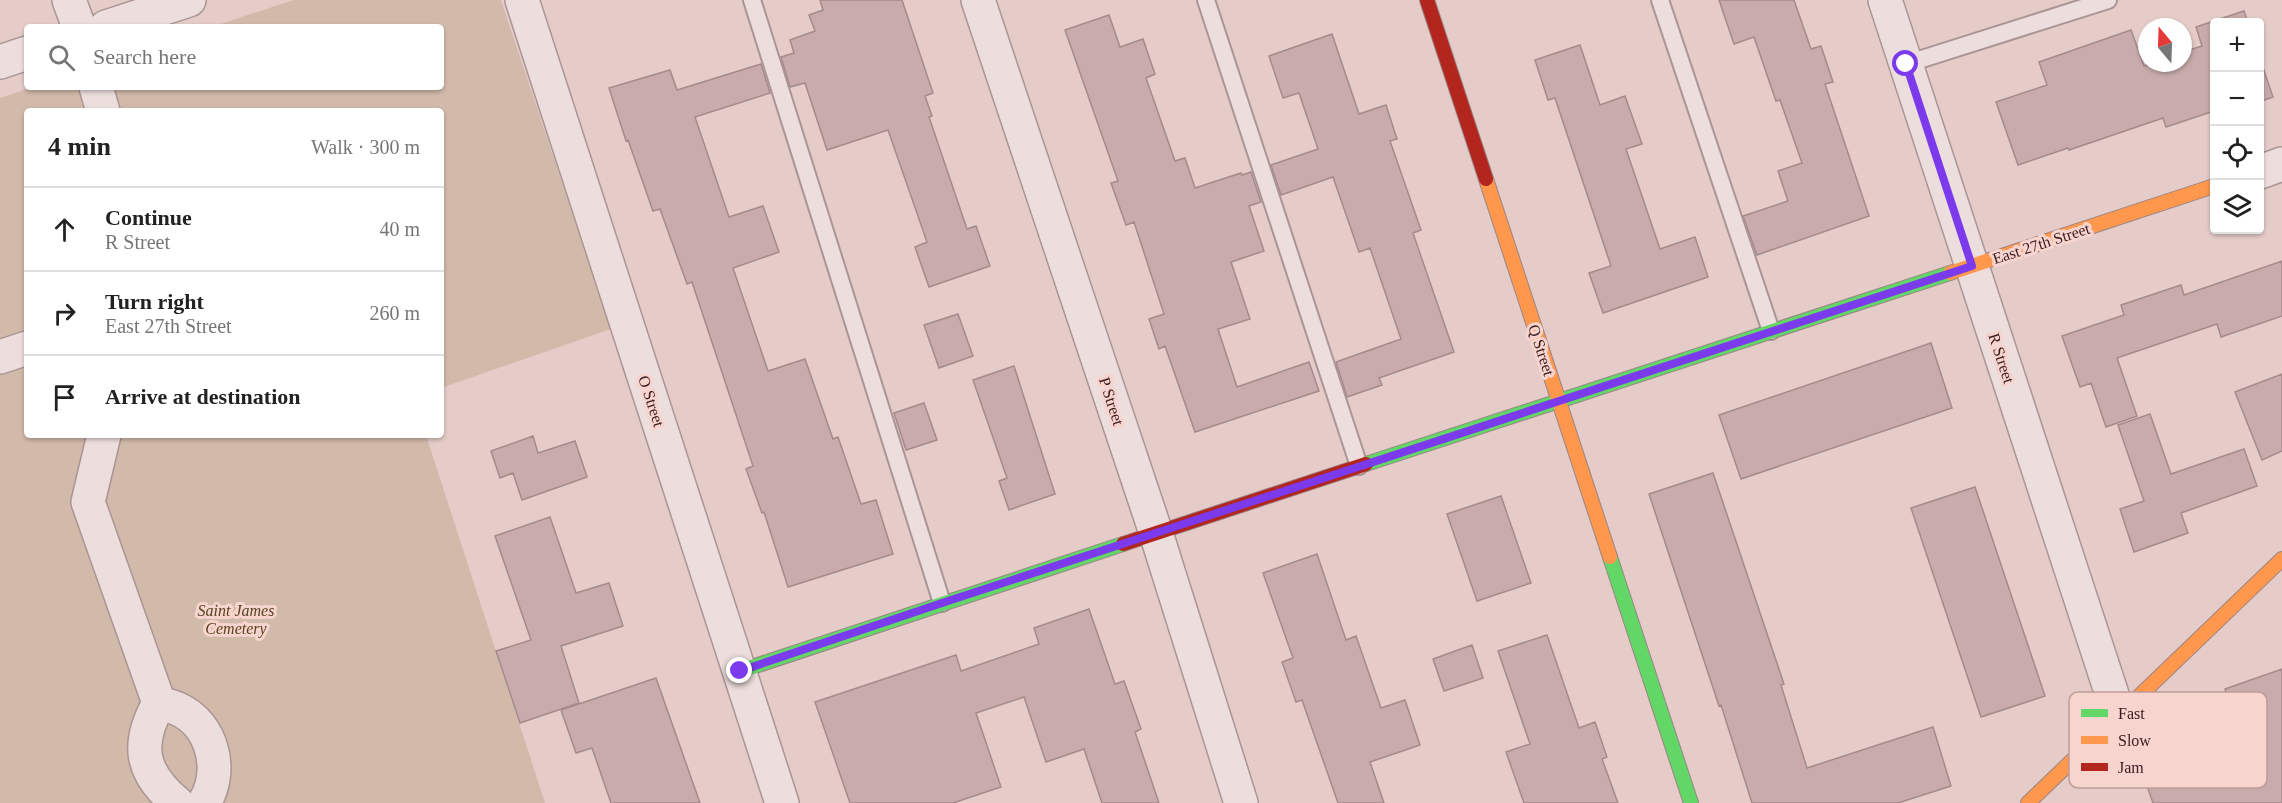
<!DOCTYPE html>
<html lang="en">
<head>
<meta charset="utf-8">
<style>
  :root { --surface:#fff; --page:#f2f2f2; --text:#222; --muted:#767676; --line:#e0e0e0 }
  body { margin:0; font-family:Georgia,serif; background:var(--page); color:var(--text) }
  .controls { position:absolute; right:18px; top:18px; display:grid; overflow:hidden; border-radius:6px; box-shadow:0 2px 4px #0004 }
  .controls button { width:54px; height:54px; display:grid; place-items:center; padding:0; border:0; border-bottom:2px solid var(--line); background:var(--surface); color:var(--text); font:30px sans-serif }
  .compass { position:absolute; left:2138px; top:18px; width:54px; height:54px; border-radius:50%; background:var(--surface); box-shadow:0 2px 4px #0004; rotate:341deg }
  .stop { position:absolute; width:18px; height:18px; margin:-14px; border:4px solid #7c3aed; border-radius:50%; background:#fff }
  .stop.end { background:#7c3aed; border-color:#fff; box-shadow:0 2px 6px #0008 }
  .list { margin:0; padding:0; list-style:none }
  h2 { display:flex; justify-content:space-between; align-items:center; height:78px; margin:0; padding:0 24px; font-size:26px }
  h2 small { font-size:20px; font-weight:400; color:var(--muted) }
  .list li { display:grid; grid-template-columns:39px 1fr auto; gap:18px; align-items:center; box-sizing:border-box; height:84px; padding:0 24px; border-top:2px solid var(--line) }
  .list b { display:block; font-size:22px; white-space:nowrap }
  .list p { margin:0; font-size:20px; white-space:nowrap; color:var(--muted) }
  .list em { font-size:20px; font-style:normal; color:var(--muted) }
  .icon { flex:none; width:33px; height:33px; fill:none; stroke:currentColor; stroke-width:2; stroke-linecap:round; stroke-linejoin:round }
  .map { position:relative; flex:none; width:2282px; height:803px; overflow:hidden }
  .search { position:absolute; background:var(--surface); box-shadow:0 2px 4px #0004; left:24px; top:24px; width:420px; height:66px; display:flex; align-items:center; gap:15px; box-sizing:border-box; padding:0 21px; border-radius:6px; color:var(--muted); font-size:22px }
  .panel { position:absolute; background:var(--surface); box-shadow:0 2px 4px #0004; left:24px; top:108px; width:420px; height:330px; border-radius:6px }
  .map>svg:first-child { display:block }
  .cemetery { fill:#d2baaa }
  .building { fill:#c9abac; stroke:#a58a8b; stroke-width:1.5 }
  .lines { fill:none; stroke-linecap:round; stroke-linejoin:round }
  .lane-casing { stroke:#aa9494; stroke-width:20 }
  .street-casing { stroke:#aa9494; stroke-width:36 }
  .fast-casing { stroke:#998484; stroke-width:16 }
  .slow-casing { stroke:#998484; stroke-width:16 }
  .jam-casing { stroke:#998484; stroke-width:16 }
  .lane { stroke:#ecdedc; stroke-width:16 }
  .street { stroke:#ecdedc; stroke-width:33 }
  .fast { stroke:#63d668; stroke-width:14 }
  .slow { stroke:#ff974d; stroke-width:14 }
  .jam { stroke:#b3261e; stroke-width:14 }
  .route { stroke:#7c3aed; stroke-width:8 }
  .labels { text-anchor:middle; stroke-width:6; stroke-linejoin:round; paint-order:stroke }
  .street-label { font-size:16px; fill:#381b1e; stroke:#f7d4ce }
  .park-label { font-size:16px; font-style:italic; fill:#564520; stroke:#f7d4ce }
  .key { fill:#f7d4ce; stroke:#be9c99; stroke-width:1.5 }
  .key-label { font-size:16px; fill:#381b1e }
</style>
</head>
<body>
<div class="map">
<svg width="2282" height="803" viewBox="0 0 2282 803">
  <rect width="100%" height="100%" fill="#e5ccc9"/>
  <path class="cemetery" d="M 293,0 L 501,0 L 611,329 L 441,388 L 441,111 L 27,111 L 27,435 L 426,435 L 545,803 L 0,803 L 0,98 L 33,87 L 441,87 L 441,27 L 212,27 Z"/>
  <path class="building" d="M 820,0 L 902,0 L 933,93 L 925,96 L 932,116 L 929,117 L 967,229 L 976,226 L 990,266 L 929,287 L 915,247 L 927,242 L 888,130 L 827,150 L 805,83 L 790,87 L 781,57 L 794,53 L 790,40 L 815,31 L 809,15 L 823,10 Z
    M 1719,0 L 1794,0 L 1811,49 L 1821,46 L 1833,82 L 1825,84 L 1869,216 L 1757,255 L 1743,216 L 1788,201 L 1778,171 L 1802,163 L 1780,100 L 1776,101 L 1754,37 L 1734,44 Z
    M 2244,11 L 2248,22 L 2214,22 L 2214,111 L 2166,127 L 2163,118 L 2069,150 L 2068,148 L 2018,165 L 1996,102 L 2047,85 L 2039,62 L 2131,30 L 2144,66 L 2151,63 L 2183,63 L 2183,52 L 2202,46 L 2196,27 Z
    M 1109,15 L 1120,47 L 1143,39 L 1155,74 L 1146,78 L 1175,161 L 1185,158 L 1195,188 L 1241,173 L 1242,175 L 1251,172 L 1261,202 L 1249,206 L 1264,251 L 1231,262 L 1250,319 L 1218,329 L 1237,387 L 1309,362 L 1319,391 L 1195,432 L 1165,346 L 1159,349 L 1149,319 L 1164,314 L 1134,222 L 1126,225 L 1111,183 L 1118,181 L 1065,30 Z
    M 1332,34 L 1359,114 L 1386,105 L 1397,139 L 1390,141 L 1421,230 L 1413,233 L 1454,352 L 1379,378 L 1382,385 L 1347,397 L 1336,362 L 1401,339 L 1370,248 L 1359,252 L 1333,177 L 1281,195 L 1271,165 L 1318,149 L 1299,93 L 1283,98 L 1269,56 Z
    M 1580,45 L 1600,105 L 1625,96 L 1642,144 L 1626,149 L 1660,249 L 1695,237 L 1708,277 L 1603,313 L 1589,273 L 1611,266 L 1555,98 L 1548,100 L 1535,60 Z
    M 2259,56 L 2273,97 L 2259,102 Z
    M 761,64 L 770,93 L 695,117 L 729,217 L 763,206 L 779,252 L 733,268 L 768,371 L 805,359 L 833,439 L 838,437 L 861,504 L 876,500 L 893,554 L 788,587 L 764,512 L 762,513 L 746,469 L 753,466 L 692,282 L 687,284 L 660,209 L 653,211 L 628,140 L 626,141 L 609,88 L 670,70 L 677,90 Z
    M 2282,261 L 2282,316 L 2221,337 L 2217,324 L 2117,358 L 2137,416 L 2106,427 L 2091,383 L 2080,387 L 2062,336 L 2124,315 L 2121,305 L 2181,285 L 2184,295 Z
    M 958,314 L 973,356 L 939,368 L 924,325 Z
    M 1931,343 L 1952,408 L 1741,479 L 1719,415 Z
    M 1014,366 L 1055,494 L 1009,510 L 999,481 L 1007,478 L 973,380 Z
    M 2282,374 L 2282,451 L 2262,460 L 2235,392 Z
    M 924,403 L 937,440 L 906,450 L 894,413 Z
    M 2150,414 L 2171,474 L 2244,449 L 2257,486 L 2181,513 L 2188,533 L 2134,552 L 2120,509 L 2144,501 L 2118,425 Z
    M 533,436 L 538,453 L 575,441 L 587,477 L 522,500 L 513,473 L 500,478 L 491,451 Z
    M 1713,473 L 1784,684 L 1781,685 L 1807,768 L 1933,727 L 1951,786 L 1898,803 L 1752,803 L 1721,705 L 1719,706 L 1649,494 Z
    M 1975,487 L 2045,696 L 1981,717 L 1911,508 Z
    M 1501,496 L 1531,583 L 1477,601 L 1447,514 Z
    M 550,517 L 576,593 L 609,583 L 623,626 L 561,646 L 579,703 L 520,723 L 496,651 L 531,640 L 495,536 Z
    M 1317,554 L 1346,640 L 1356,636 L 1381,708 L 1405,700 L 1420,745 L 1370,762 L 1384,803 L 1338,803 L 1302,700 L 1296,702 L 1282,662 L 1293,658 L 1263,573 Z
    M 1089,609 L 1115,684 L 1124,681 L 1141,729 L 1135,732 L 1159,803 L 1102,803 L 1084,749 L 1046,762 L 1024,697 L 976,713 L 1001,787 L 953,803 L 850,803 L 815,702 L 956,655 L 961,671 L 1039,644 L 1034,628 Z
    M 1547,635 L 1579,728 L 1595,722 L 1607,757 L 1602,759 L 1618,803 L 1524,803 L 1506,752 L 1530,744 L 1498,651 Z
    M 1472,645 L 1483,678 L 1444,691 L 1433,659 Z
    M 2282,669 L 2282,803 L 2153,803 L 2144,777 L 2243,743 L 2225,689 Z
    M 656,678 L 700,803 L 611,803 L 592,748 L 576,753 L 561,710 Z"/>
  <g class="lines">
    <defs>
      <path id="lane" d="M 752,0 L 942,603
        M 1206,0 L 1359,466
        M 1660,0 L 1771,331
        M 1906,64 L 2108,0"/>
      <path id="street" d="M 69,0 L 79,27
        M 522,0 L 782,803
        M 978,0 L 1156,533 L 1241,803
        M 1885,0 L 2119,716
        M 106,27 L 189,0
        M 0,62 L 27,53
        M 96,87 L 103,111
        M 2260,172 L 2282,164
        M 0,357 L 27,348
        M 104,435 L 88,502 L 159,703 C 136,744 140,772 177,803
        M 159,703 C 165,705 172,706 178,709 C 213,725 224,771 204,803"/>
      <path id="fast" d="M 1366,464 L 1950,273
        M 1610,557 L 1691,803
        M 740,671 L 1123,544"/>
      <path id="slow" d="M 1486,179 L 1610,557
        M 1950,273 L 2214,186
        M 2028,803 L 2282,559"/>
      <path id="jam" d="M 1427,0 L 1486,179
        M 1123,544 L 1366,464"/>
    </defs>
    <use href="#lane" class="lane-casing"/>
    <use href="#street" class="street-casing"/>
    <use href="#fast" class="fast-casing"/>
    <use href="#slow" class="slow-casing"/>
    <use href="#jam" class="jam-casing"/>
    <use href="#lane" class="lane"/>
    <use href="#street" class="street"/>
    <use href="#fast" class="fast"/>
    <use href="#slow" class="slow"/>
    <use href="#jam" class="jam"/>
  </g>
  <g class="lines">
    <path class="route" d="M 740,671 L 942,603 L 1972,266 L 1906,64"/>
  </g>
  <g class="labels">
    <g class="street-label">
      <text transform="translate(2041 243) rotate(-18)" y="6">East 27th Street</text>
      <text transform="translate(1542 350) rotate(72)" y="6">Q Street</text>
      <text transform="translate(2002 358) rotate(72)" y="6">R Street</text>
      <text transform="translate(652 401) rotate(72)" y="6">O Street</text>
      <text transform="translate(1112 401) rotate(72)" y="6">P Street</text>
    </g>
    <g class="park-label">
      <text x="236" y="616">Saint James<tspan x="236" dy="18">Cemetery</tspan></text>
    </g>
  </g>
  <rect x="2069" y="692" width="198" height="96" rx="9" class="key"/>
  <rect x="2081" y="709" width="27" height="8" fill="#63d668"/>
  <rect x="2081" y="736" width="27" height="8" fill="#ff974d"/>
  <rect x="2081" y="763" width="27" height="8" fill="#b3261e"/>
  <g class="key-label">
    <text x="2118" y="719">Fast</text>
    <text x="2118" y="746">Slow</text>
    <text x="2118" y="773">Jam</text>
  </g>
</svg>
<div class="controls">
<button>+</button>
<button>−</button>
<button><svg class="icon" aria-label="locate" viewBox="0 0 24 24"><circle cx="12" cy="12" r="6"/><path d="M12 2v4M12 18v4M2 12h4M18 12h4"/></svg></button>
<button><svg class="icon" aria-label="layers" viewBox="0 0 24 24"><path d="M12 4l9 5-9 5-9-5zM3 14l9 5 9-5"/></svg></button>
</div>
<svg class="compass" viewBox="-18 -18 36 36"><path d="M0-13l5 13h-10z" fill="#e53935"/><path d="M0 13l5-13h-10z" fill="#767676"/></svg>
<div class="stop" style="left:1906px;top:64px"></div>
<div class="stop end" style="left:740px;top:671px"></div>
<div class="search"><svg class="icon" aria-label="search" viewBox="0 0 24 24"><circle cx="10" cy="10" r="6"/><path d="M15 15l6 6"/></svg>Search here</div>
<section class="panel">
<h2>4 min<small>Walk · 300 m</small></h2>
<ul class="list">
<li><svg class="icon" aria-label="ahead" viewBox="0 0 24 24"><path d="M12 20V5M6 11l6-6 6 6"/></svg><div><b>Continue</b><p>R Street</p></div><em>40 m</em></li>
<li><svg class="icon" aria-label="right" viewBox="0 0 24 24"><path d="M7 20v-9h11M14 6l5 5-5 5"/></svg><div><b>Turn right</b><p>East 27th Street</p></div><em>260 m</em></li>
<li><svg class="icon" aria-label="arrive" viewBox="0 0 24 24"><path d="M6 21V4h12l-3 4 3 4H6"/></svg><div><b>Arrive at destination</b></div></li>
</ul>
</section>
</div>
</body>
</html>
